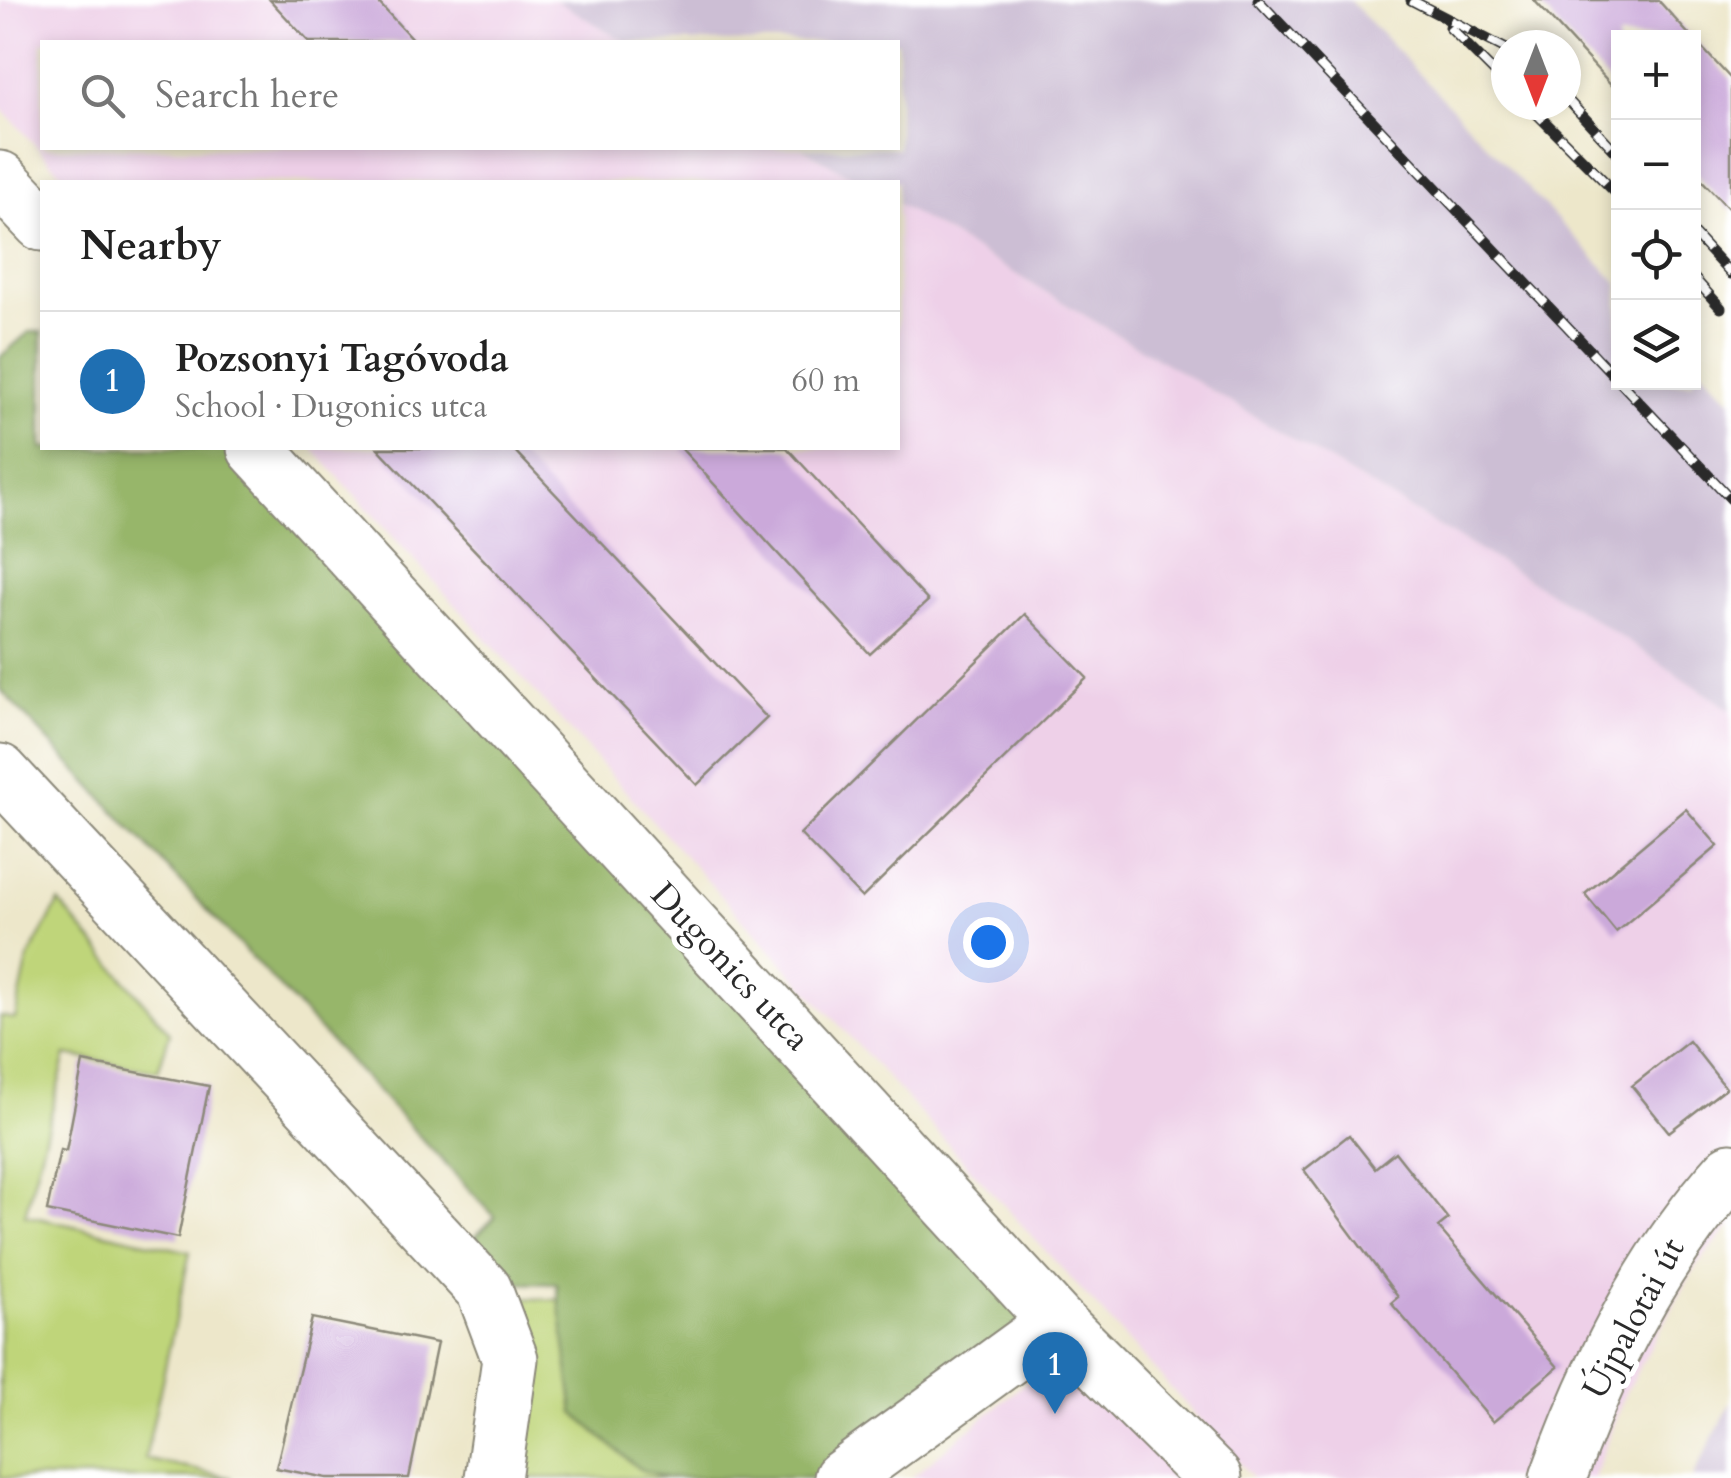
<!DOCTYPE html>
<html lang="en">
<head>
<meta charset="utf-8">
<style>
  :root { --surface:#fff; --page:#f6f6f6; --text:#222; --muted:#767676; --line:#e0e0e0; --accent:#1f6fb2 }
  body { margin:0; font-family:Cardo,serif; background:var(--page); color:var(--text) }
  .controls { position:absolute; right:30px; top:30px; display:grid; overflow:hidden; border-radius:0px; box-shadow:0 5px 15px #0003 }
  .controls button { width:90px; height:90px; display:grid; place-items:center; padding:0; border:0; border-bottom:2px solid var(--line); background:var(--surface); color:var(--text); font:50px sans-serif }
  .compass { position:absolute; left:1491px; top:30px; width:90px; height:90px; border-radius:50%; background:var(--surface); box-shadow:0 5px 15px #0003; rotate:180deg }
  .you { position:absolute; left:988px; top:942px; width:35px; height:35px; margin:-25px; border:8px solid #fff; border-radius:50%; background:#1a73e8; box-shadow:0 0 0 15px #1a73e833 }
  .badge { display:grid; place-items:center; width:65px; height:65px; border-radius:50%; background:var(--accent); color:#fff; font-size:32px; font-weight:700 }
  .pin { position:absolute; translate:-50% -82px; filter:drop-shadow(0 2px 5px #0008) }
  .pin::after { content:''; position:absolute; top:52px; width:35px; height:30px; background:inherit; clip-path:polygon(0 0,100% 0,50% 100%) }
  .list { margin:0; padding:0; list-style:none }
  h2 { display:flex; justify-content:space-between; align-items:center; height:130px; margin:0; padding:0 40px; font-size:42px }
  h2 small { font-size:32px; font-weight:400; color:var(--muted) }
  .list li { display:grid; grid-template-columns:65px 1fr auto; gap:30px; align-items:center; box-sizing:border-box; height:140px; padding:0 40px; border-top:2px solid var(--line) }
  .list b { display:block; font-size:38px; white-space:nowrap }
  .list p { margin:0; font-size:32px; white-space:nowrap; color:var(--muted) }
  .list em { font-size:32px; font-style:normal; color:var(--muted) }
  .icon { flex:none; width:55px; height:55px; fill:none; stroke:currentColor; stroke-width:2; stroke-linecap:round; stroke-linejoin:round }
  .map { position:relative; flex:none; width:1731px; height:1478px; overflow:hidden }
  .search { position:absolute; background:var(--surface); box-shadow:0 5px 15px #0003; left:40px; top:40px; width:860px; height:110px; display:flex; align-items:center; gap:25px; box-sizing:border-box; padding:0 35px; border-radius:0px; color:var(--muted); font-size:38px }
  .panel { position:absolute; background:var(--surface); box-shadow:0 5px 15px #0003; left:40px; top:180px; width:860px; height:270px; border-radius:0px }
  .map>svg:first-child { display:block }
  .built { fill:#eed0e8 }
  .industrial { fill:#ccbed4 }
  .green { fill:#bfd57a; stroke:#758052; stroke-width:2.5 }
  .forest { fill:#97b66a; stroke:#61704a; stroke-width:2.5 }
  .building { fill:#cba9da }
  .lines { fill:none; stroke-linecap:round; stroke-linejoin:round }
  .minor-casing { stroke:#8c897a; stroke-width:59 }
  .minor { stroke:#fff; stroke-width:55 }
  .rail-casing { stroke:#2b2b2b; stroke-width:11 }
  .rail { stroke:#fff; stroke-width:8; stroke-dasharray:22; stroke-linecap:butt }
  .labels { text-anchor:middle; stroke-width:10; stroke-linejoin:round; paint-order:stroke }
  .street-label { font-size:35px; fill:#2b2b2b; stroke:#fff }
</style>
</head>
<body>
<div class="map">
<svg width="1731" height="1478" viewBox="0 0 1731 1478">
  <rect width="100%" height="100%" fill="#fff"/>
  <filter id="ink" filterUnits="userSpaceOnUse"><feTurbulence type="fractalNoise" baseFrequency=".01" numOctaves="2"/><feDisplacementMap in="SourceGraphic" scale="20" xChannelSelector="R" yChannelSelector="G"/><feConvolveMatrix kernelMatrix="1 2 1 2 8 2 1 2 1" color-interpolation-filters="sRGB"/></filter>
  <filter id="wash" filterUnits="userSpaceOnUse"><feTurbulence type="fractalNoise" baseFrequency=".0048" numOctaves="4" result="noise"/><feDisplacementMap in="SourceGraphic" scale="40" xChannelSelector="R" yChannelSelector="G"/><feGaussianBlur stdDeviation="2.25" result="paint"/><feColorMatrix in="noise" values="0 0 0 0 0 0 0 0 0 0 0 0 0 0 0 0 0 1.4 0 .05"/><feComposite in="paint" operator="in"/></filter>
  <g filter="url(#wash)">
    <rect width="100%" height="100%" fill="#ede7ca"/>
    <path class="built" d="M 0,0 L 555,0 L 626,42 L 42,42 L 42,148 L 802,148 L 861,182 L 69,182 L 0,107 Z
      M 898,204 L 1588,615 L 1731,710 L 1731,1225 L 1696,1266 L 1625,1393 L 1594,1478 L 1253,1478 L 312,448 L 898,448 Z
      M 1063,1351 L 1181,1478 L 911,1478 Z"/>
    <path class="industrial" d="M 555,0 L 1349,0 L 1618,283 L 1618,382 L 1694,382 L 1694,361 L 1731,400 L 1731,710 L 1588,615 L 898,204 L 898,182 L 861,182 L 802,148 L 898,148 L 898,42 L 626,42 Z
      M 1731,1402 L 1731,1478 L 1692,1478 Z"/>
    <path class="green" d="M 59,902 L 170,1033 L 158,1071 L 66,1055 L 25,1215 L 190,1252 L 145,1459 L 233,1478 L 0,1478 L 0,1016 L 15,1019 L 28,959 Z
      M 517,1298 L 563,1300 L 574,1413 L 639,1469 L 667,1478 L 517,1478 L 533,1356 Z"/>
    <path class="forest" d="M 29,332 L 42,332 L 42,448 L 255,448 L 1050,1314 L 831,1478 L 667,1478 L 639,1469 L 574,1413 L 557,1284 L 503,1283 L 474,1238 L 495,1217 L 0,689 L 0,357 Z"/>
    <g id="blocks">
      <path class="building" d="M 270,0 L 376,0 L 415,42 L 309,42 Z
        M 1534,0 L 1658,0 L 1692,38 L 1618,38 L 1618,92 Z
        M 1694,39 L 1731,79 L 1731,211 L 1694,172 Z
        M 378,448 L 512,448 L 767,718 L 697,785 Z
        M 681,448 L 787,448 L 928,601 L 870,654 Z
        M 1025,614 L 1087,678 L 862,898 L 800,834 Z
        M 1686,809 L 1718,846 L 1616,932 L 1585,894 Z
        M 1689,1041 L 1726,1088 L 1669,1132 L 1632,1086 Z
        M 83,1062 L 209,1086 L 178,1238 L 47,1211 L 60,1150 L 66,1151 Z
        M 1349,1135 L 1375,1168 L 1395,1152 L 1448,1219 L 1438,1227 L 1558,1367 L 1493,1422 L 1391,1303 L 1398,1297 L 1304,1170 Z
        M 312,1318 L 437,1343 L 409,1478 L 327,1478 L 276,1468 Z"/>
    </g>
  </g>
  <g filter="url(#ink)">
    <use href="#blocks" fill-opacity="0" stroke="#8c897a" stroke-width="2.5"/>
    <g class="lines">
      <defs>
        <path id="minor" d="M 0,179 L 42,223
          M 255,448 L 1057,1322 L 1214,1478
          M 0,772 L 484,1290 L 510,1359 L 493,1478
          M 842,1478 L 1057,1322
          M 1558,1478 C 1598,1367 1652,1258 1731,1171"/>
      </defs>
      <use href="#minor" class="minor-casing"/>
      <use href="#minor" class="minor"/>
      <defs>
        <path id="rail" d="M 1258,0 L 1618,380
          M 1411,0 L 1506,49
          M 1449,27 L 1506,84
          M 1566,98 L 1618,154
          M 1528,105 L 1618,195
          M 1694,234 L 1731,274
          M 1694,278 L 1721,308
          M 1620,382 L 1731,499"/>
      </defs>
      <use href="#rail" class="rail-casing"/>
      <use href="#rail" class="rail"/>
    </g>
  </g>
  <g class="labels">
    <g class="street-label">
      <text transform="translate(731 966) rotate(47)" y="12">Dugonics utca</text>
      <text transform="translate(1633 1318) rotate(-62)" y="12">Újpalotai út</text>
    </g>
  </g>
</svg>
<div class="controls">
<button>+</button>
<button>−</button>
<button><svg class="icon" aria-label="locate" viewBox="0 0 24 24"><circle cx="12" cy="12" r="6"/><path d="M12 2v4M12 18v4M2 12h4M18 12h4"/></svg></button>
<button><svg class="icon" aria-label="layers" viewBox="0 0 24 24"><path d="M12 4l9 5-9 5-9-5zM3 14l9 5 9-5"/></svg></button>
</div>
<svg class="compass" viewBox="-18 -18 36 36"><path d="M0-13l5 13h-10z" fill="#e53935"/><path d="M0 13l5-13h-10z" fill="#767676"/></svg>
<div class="you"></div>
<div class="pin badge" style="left:1055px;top:1414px">1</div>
<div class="search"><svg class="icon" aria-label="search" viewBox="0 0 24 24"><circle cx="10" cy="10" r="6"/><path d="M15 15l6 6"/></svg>Search here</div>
<section class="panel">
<h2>Nearby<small></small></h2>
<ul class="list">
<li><span class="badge">1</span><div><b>Pozsonyi Tagóvoda</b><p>School · Dugonics utca</p></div><em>60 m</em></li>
</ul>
</section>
</div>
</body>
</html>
